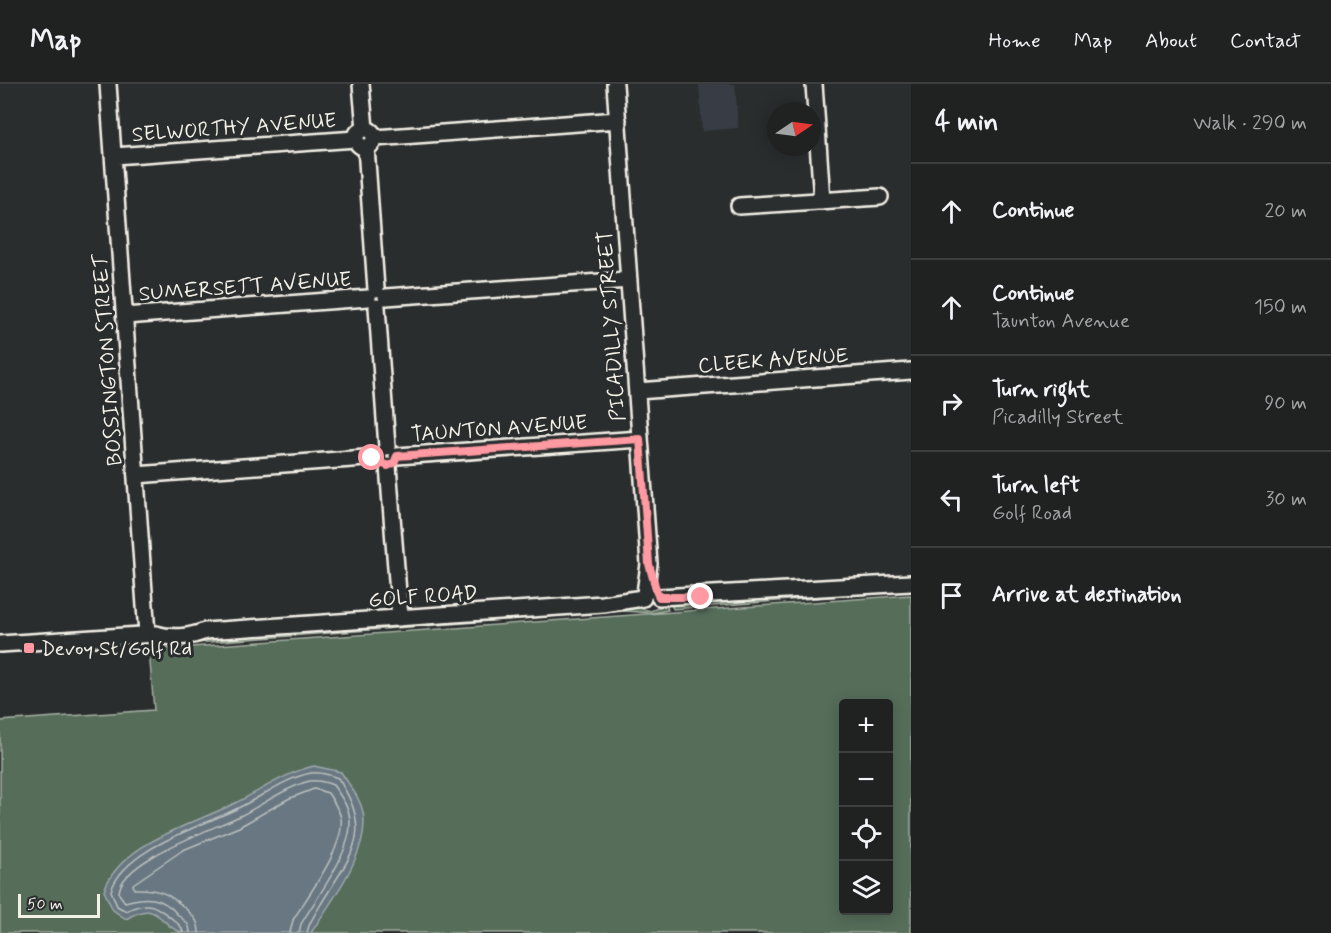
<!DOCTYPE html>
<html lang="en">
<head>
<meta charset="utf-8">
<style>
  :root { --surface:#202222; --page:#2d2f2f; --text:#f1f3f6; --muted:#a2a4a5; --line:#3d3f40 }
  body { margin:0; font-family:Mynerve,sans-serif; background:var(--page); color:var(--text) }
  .controls { position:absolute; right:18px; bottom:18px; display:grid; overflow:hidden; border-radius:6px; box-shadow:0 3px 15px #0003 }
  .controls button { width:54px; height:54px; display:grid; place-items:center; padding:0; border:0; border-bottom:2px solid var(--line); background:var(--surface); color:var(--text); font:30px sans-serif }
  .compass { position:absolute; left:767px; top:18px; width:54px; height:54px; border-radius:50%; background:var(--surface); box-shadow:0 3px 15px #0003; rotate:77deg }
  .scale { position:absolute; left:18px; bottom:15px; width:82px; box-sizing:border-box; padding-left:6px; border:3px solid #f4f1e8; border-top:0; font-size:16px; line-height:21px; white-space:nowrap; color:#f4f1e8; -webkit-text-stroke:4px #2a2d2e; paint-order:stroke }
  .stop { position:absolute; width:18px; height:18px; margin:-14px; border:4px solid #ff9aa2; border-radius:50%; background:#fff }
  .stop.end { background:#ff9aa2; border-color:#fff; box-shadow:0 2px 6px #0008 }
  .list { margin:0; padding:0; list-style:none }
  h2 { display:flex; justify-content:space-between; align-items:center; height:78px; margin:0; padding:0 24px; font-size:26px }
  h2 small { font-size:20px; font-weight:400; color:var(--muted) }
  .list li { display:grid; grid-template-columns:39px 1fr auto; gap:18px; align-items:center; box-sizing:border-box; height:96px; padding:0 24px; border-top:2px solid var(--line) }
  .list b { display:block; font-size:22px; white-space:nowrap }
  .list p { margin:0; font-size:20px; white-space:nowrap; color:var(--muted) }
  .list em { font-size:20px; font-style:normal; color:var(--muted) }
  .icon { flex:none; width:33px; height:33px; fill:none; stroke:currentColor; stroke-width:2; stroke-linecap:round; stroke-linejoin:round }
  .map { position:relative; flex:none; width:911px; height:849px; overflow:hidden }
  header { display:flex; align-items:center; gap:36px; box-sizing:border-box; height:84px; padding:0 30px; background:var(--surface); border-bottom:2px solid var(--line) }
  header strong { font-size:28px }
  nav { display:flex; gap:33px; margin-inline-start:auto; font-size:21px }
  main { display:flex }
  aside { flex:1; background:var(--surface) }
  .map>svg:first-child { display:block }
  .built { fill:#393e44 }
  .green { fill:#566d5a; stroke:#a5afa1; stroke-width:1.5; fill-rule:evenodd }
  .water { fill:#677782; stroke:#9fa8ab; stroke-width:1.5 }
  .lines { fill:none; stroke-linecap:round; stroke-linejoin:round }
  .shore { stroke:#bcc0bf; stroke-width:1.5 }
  .minor-casing { stroke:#f4f1e8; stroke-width:20 }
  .minor { stroke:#2a2d2e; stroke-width:15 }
  .route { stroke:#ff9aa2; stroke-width:8 }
  .poi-dot { fill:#ff9aa2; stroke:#2a2d2e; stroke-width:2 }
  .labels { text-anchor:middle; stroke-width:6; stroke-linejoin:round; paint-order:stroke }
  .street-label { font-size:21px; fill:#f4f1e8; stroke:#2a2d2e }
  .poi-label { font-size:21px; fill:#f4f1e8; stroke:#2a2d2e; text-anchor:start }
</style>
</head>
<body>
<header>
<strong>Map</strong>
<nav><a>Home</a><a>Map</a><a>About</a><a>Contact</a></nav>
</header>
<main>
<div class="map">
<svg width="911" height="849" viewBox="0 0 911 849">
  <rect width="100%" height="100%" fill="#2a2d2e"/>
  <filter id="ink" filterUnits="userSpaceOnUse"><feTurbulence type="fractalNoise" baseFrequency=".0167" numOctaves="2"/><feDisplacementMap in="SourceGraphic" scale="12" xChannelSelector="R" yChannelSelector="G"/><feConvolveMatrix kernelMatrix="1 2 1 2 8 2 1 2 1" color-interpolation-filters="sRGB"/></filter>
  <g filter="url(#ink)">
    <path class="built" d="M 699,0 L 735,0 L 738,44 L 702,47 Z"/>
    <path class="green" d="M 893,506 L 893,508 L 673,525 L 671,520 Z
      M 911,511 L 911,849 L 0,849 L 0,637 L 154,626 L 149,566 ZM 844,620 L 888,620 L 888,826 L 844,826 Z
      M 666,520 L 668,526 L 653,529 L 625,527 L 155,562 L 155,557 L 630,522 L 651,527 Z"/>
    <path class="water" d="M 314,682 L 341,688 C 349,701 360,713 363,728 C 371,767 331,817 311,849 L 185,849 C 158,844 161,813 126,835 L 113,826 L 104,807 C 119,760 191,741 231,721 C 259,708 284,689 314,682 Z"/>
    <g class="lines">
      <path class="shore" d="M 183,849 C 182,842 180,842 175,837 C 156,822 150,815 126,827 L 117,822 L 111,807 C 124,764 204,742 240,723 C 263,712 285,694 311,689 C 319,688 330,691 338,694 C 375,750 351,770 321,820 C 316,829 308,839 307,849
        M 190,849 C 190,838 184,837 177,830 C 162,812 146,812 125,818 L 119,810 C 118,777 214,745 240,732 C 262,721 283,705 306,698 C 315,695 325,698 333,701 C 339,710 347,719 349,730 C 357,763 317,812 301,840 L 299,849
        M 199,849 C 199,837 194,833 186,825 C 169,809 157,804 134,805 L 133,800 L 183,766 L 239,743 L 288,715 L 314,705 L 328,709 C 333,717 339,725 341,734 C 345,764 308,811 293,836 L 290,849"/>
      <defs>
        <path id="minor" d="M 108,0 L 147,550
          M 361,0 L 365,45
          M 615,0 L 649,480 L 645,509
          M 814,0 L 822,117
          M356 54a9 9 0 1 1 18 0a9 9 0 1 1-18 0Z
          M 375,54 L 618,36
          M 366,63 L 376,205
          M 114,72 L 356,55
          M 739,122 L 880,113
          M 386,213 L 629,196
          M 377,223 L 387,363
          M 125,232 L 368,214
          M 637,307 L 911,287
          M 397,372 L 640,355
          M 388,382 L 400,534
          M 136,391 L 379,373
          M 659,513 L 911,499
          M 156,550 C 171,555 191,553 205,547 L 603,520 L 643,514
          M 0,560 L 156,550"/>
      </defs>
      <use href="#minor" class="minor-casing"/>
      <use href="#minor" class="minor"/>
    </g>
  </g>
  <g class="lines" filter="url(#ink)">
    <path class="route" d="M 372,374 L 379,373 L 381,379 L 388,382 L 394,379 L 397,372 L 640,355 L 649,480 L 657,509 L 659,513 L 701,513"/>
  </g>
  <rect class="poi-dot" x="23" y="558" width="12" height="12" rx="3"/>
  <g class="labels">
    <g class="street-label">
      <text transform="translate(234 43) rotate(-4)" y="7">SELWORTHY AVENUE</text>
      <text transform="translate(245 202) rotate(-4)" y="7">SUMERSETT AVENUE</text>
      <text transform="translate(611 242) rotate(-94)" y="7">PICADILLY STREET</text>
      <text transform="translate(107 276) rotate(-94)" y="7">BOSSINGTON STREET</text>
      <text transform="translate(773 276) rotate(-4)" y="7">CLEEK AVENUE</text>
      <text transform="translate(499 344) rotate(-4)" y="7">TAUNTON AVENUE</text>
      <text transform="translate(423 512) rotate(-4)" y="7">GOLF ROAD</text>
    </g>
    <g class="poi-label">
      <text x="41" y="571">Devoy St/Golf Rd</text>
    </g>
  </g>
</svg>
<div class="controls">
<button>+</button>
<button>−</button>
<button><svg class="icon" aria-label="locate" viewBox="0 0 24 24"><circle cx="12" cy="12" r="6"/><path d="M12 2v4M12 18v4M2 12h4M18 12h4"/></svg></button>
<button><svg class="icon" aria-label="layers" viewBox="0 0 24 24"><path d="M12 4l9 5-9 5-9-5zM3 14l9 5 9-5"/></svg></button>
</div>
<svg class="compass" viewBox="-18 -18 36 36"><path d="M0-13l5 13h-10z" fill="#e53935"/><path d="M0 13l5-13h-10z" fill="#a2a4a5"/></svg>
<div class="scale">50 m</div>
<div class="stop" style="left:372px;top:374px"></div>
<div class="stop end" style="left:701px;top:513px"></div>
</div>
<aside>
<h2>4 min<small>Walk · 290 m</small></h2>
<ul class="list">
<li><svg class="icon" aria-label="ahead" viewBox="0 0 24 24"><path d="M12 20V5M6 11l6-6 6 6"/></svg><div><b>Continue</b></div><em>20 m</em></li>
<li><svg class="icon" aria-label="ahead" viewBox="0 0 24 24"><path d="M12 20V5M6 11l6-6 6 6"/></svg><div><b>Continue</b><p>Taunton Avenue</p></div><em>150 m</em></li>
<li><svg class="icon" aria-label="right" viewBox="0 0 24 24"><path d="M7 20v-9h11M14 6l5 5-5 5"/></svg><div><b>Turn right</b><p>Picadilly Street</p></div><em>90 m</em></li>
<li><svg class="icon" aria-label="left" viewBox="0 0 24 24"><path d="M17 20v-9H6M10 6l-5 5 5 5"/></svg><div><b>Turn left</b><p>Golf Road</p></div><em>30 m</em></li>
<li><svg class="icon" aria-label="arrive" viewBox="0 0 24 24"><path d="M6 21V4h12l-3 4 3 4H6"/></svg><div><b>Arrive at destination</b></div></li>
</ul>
</aside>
</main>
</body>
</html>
